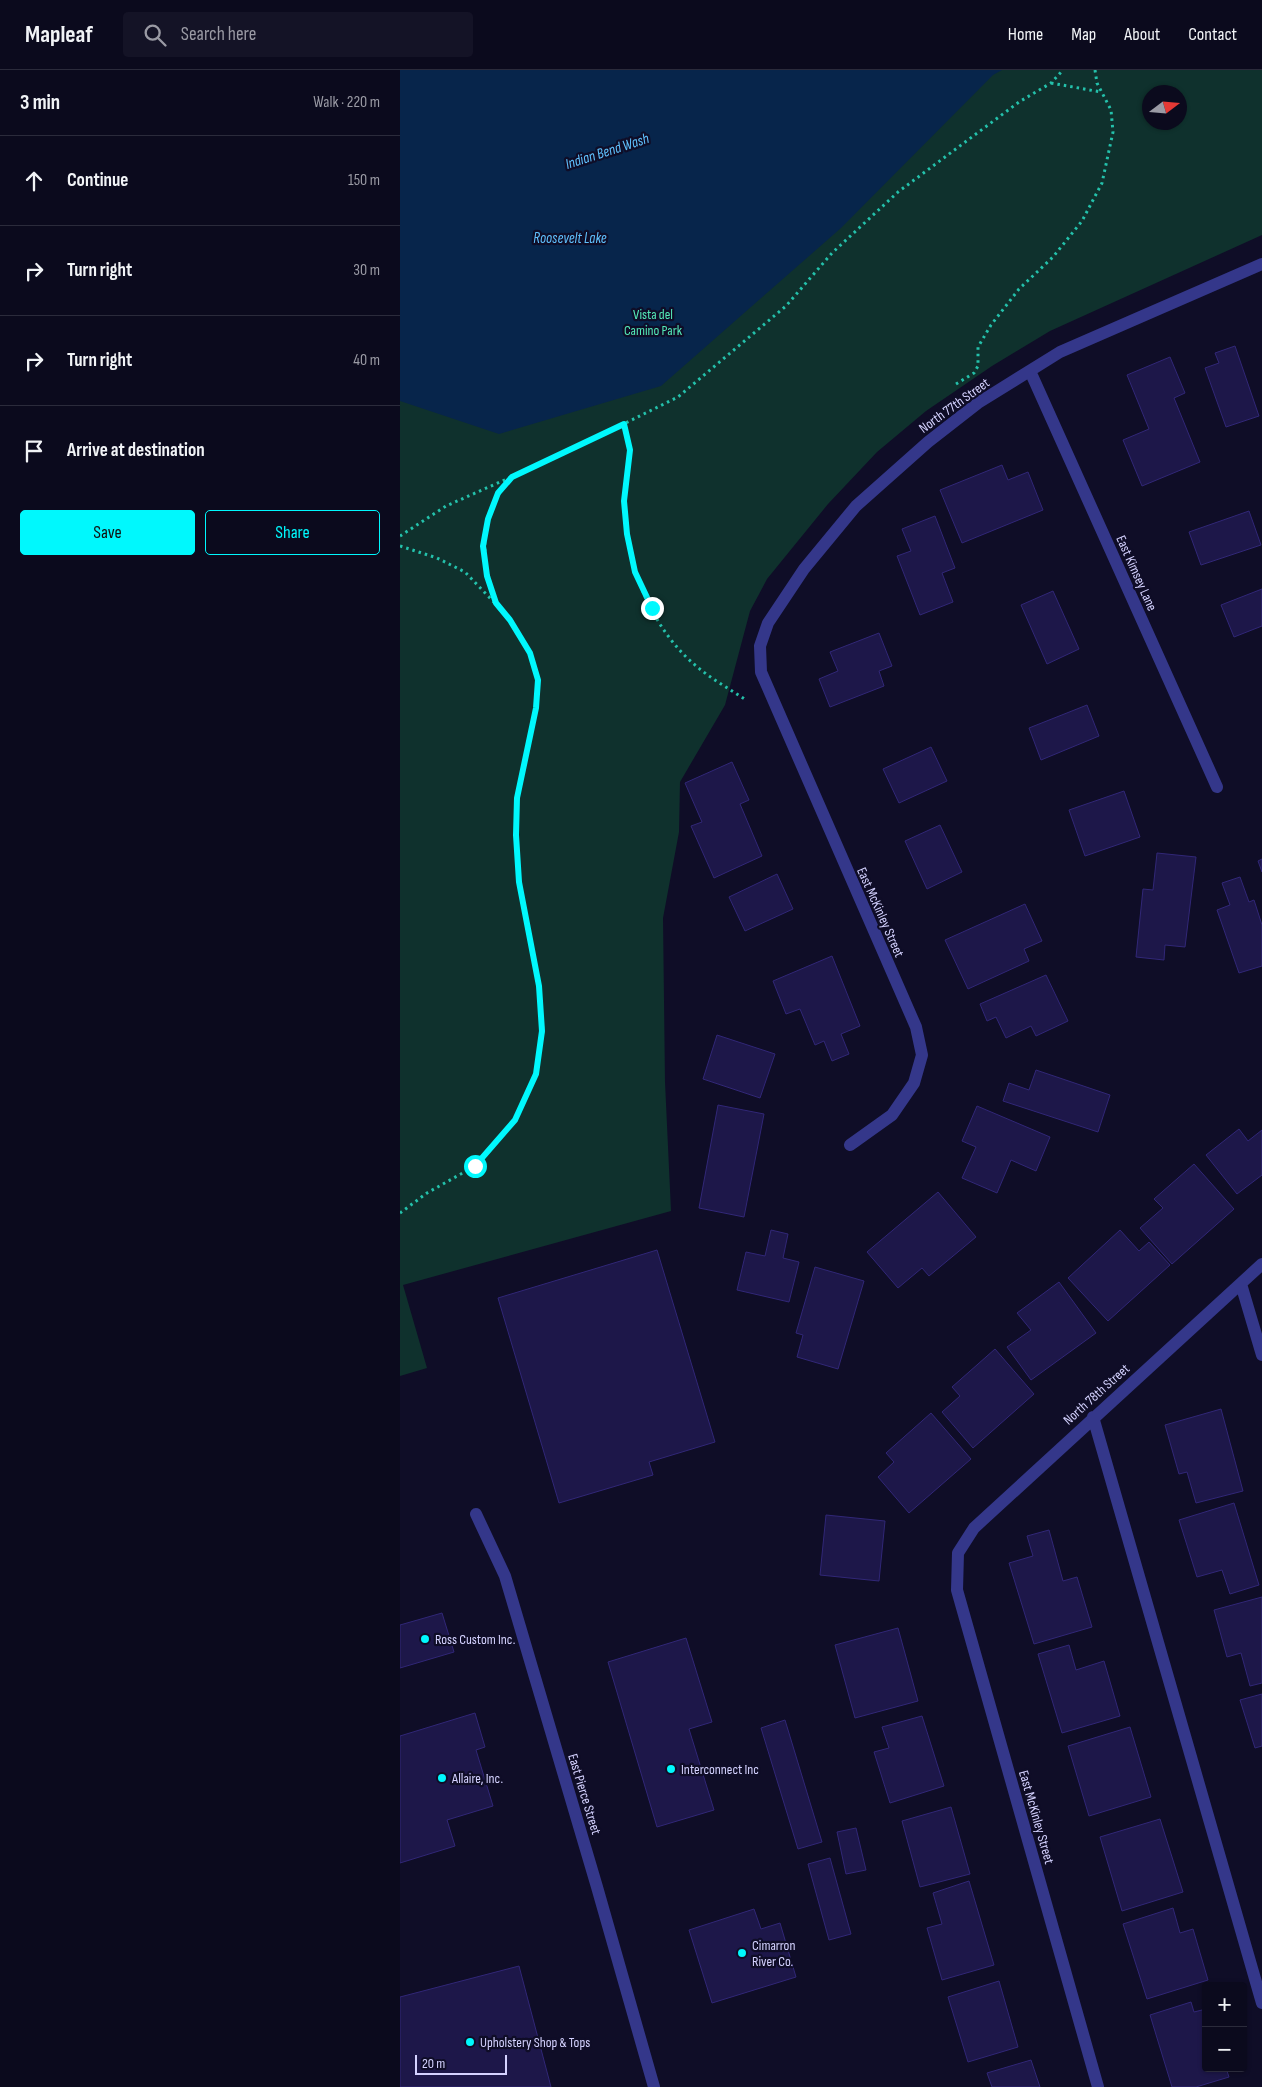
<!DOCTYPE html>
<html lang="en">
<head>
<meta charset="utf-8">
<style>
  :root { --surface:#0b0a1d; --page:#141326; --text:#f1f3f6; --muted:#9a9aa4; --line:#2b2b3b; --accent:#00f8fd }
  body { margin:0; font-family:"Sofia Sans Condensed",sans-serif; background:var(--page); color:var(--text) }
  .controls { position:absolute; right:15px; bottom:15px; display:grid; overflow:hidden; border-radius:5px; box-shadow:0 1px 4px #0004 }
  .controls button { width:45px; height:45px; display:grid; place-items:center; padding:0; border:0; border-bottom:1px solid var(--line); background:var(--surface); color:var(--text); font:25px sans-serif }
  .compass { position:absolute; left:742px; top:15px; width:45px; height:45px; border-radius:50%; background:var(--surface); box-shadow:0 1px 4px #0004; rotate:74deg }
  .scale { position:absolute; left:15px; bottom:12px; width:92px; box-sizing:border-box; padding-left:5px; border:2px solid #d4d2ff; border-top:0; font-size:14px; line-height:18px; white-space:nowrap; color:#d4d2ff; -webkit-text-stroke:4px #0f0d27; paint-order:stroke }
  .stop { position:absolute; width:15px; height:15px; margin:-11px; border:4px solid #00f8fd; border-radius:50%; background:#fff }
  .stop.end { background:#00f8fd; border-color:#fff; box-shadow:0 1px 5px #0008 }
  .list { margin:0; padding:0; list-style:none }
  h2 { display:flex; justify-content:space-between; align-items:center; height:65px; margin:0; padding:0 20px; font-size:21px }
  h2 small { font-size:16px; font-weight:400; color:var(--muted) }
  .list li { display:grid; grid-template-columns:32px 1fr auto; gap:15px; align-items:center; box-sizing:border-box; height:90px; padding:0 20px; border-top:1px solid var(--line) }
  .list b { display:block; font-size:19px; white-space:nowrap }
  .list em { font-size:16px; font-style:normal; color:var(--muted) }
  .actions { display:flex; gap:10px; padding:15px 20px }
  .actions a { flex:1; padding:11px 0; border:1px solid var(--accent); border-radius:5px; text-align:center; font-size:18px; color:var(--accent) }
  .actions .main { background:var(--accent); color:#111 }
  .icon { flex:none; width:28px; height:28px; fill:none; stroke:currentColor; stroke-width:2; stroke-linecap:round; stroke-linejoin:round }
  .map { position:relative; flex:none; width:862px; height:2017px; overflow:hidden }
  header { display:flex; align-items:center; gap:30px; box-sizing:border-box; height:70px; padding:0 25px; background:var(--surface); border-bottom:1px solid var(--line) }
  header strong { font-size:24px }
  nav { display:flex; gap:28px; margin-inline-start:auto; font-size:18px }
  .search { width:350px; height:45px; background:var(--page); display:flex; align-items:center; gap:12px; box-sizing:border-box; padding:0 18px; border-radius:5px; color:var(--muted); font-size:19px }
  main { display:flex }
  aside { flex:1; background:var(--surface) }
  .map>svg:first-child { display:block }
  .green { fill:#0f312d; fill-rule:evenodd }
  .water { fill:#07254b }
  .building { fill:#1d1749; stroke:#312777 }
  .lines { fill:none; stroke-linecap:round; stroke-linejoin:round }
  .path { stroke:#24c1ab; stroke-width:3; stroke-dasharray:2.5 4; stroke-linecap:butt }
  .minor { stroke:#34378a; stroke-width:12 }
  .route { stroke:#00f8fd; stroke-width:6 }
  .poi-dot { fill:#00f8fd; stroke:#0f0d27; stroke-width:2 }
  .labels { text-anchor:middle; stroke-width:4.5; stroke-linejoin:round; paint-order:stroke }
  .park-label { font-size:14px; fill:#54eab8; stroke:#0f0d27 }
  .street-label { font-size:14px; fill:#d4d2ff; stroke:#0f0d27 }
  .poi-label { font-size:14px; fill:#d4d2ff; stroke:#0f0d27; text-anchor:start }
  .water-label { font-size:15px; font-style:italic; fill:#60c2ff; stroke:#0f0d27 }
</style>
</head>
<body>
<header>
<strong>Mapleaf</strong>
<div class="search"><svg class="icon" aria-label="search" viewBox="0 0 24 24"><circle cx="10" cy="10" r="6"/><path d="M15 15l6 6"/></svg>Search here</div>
<nav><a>Home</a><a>Map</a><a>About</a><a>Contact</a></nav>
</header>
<main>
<aside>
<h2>3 min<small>Walk · 220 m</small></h2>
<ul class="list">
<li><svg class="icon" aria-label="ahead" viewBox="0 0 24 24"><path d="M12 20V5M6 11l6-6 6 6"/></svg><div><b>Continue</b></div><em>150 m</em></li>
<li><svg class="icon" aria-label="right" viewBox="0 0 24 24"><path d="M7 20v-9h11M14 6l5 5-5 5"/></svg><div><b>Turn right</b></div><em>30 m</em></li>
<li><svg class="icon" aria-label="right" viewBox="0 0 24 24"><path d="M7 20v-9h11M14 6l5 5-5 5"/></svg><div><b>Turn right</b></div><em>40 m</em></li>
<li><svg class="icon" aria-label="arrive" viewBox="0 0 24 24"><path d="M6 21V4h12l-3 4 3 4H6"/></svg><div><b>Arrive at destination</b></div></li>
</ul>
<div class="actions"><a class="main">Save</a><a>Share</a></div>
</aside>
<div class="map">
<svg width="862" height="2017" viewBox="0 0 862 2017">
  <rect width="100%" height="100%" fill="#0f0d27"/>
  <path class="green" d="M 0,0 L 862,0 L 862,165 L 650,261 L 592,296 L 526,341 L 477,382 L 428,434 L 367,509 L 350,541 L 325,635 L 280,712 L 279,762 L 263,848 L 265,1012 L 271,1141 L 3,1215 L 27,1298 L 0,1306 ZM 750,22 L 780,22 L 780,52 L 750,52 Z"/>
  <path class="water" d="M 0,0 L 602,0 L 593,5 L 441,158 L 261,316 L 99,364 L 0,331 Z"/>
  <path class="building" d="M 835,276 L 859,346 L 826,357 L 805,298 L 819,293 L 815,283 Z
    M 770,287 L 785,323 L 774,328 L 800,392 L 742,416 L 723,370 L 749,359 L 727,305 Z
    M 602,395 L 608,410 L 628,402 L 643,440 L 562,473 L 540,420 Z
    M 849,441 L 861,475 L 801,495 L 789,462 Z
    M 535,446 L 555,498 L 542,503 L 553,532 L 520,545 L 497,486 L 511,481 L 502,459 Z
    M 862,519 L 862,556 L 834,567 L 821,535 Z
    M 653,521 L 679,579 L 647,594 L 621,535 Z
    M 479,563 L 492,596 L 479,601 L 484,616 L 430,637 L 419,609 L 438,601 L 430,582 Z
    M 687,635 L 699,666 L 641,690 L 629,658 Z
    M 531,677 L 547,711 L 499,733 L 483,699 Z
    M 332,692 L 349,730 L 340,734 L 362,786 L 314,808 L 291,756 L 302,752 L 285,713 Z
    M 724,721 L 740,767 L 685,786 L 669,740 Z
    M 540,755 L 562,802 L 527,819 L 505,771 Z
    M 757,783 L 796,787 L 785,877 L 765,875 L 764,890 L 736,887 L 743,819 L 753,820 Z
    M 862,789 L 862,802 L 858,791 Z
    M 377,804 L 393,839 L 345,861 L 329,827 Z
    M 840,807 L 849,832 L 854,830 L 862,855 L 862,896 L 839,903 L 817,840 L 830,835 L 822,813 Z
    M 625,834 L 642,871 L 624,879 L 629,891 L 568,919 L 545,870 Z
    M 432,886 L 460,956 L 441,964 L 449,984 L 432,991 L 424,971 L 415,975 L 400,939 L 386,944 L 373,911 Z
    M 646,905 L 668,951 L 636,966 L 631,956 L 606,968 L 596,947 L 587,951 L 580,934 Z
    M 317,965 L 375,984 L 360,1028 L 303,1009 Z
    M 636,1000 L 710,1025 L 698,1062 L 603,1031 L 609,1013 L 629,1020 Z
    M 318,1035 L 364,1044 L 344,1147 L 299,1138 Z
    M 577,1036 L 650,1067 L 636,1101 L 611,1090 L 597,1123 L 562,1108 L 576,1077 L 562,1071 Z
    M 839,1059 L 848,1071 L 862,1060 L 862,1105 L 837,1124 L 806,1085 Z
    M 794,1094 L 834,1139 L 772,1194 L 740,1158 L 763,1138 L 754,1129 Z
    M 538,1122 L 576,1167 L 529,1206 L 522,1198 L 498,1218 L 467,1182 Z
    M 371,1160 L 388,1164 L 383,1188 L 399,1192 L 389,1232 L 337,1220 L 346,1182 L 365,1186 Z
    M 720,1160 L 739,1181 L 749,1172 L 770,1195 L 708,1251 L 668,1208 Z
    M 257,1180 L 315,1372 L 249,1392 L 253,1405 L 159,1433 L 98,1228 Z
    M 415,1197 L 464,1211 L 438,1299 L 397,1287 L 403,1265 L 396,1263 Z
    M 659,1212 L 696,1263 L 631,1310 L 607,1277 L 631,1260 L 617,1243 Z
    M 595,1279 L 634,1324 L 573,1378 L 542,1342 L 560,1326 L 552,1317 Z
    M 821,1339 L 843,1421 L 796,1433 L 787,1402 L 779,1404 L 765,1355 Z
    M 531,1343 L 571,1389 L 509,1443 L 478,1407 L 494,1392 L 486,1383 Z
    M 834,1433 L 859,1515 L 830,1524 L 822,1500 L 797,1507 L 779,1450 Z
    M 426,1445 L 485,1451 L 479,1511 L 420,1505 Z
    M 649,1460 L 663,1511 L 677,1507 L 692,1557 L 634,1574 L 609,1493 L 633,1486 L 627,1466 Z
    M 862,1527 L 862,1613 L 850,1616 L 841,1583 L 827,1587 L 814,1540 Z
    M 42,1543 L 54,1582 L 0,1598 L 0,1555 Z
    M 498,1558 L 518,1631 L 455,1648 L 435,1575 Z
    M 286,1568 L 312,1652 L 289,1659 L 314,1740 L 257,1757 L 208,1592 Z
    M 669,1575 L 676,1600 L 704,1591 L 720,1646 L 662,1663 L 638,1584 Z
    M 862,1624 L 862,1676 L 855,1678 L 840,1630 Z
    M 75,1643 L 85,1677 L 76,1680 L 93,1736 L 47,1750 L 55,1776 L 0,1793 L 0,1666 Z
    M 522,1646 L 544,1716 L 490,1733 L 474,1682 L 489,1678 L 482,1657 Z
    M 385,1650 L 422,1772 L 398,1779 L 361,1658 Z
    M 730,1657 L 751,1727 L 689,1746 L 668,1676 Z
    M 551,1737 L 570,1804 L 520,1817 L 502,1751 Z
    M 760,1749 L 783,1822 L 722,1841 L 700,1767 Z
    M 456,1758 L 466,1800 L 446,1804 L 437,1762 Z
    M 430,1788 L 451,1864 L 429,1870 L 408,1794 Z
    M 569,1811 L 594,1895 L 542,1910 L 527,1858 L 542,1854 L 533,1823 Z
    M 773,1838 L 780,1863 L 793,1859 L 808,1910 L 747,1929 L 723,1854 Z
    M 354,1839 L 361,1859 L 380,1853 L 396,1907 L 312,1933 L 289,1860 Z
    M 119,1896 L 151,2017 L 0,2017 L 0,1927 Z
    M 599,1911 L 618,1977 L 568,1992 L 548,1927 Z
    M 791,1932 L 794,1942 L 806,1939 L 806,1998 L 826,1998 L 829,2007 L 796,2017 L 772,2017 L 750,1945 Z
    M 631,1990 L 640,2017 L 592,2017 L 587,2003 Z"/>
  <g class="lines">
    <path class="path" d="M 651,13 L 701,22
      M 556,314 L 574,303 L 578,296 L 578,277 L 591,255 L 619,219 L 653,187 L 682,151 L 702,113 L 713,62 L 711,40 L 697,13 L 695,0
      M 224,354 C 235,387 224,401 224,433 C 225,494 252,562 301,600 C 315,611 331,620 346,630
      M 0,466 L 46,436 L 161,385 L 278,327 L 386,236 L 432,183 L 498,122 L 619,32 L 651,13 L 663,0
      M 0,476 L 37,488 L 65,502 L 111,550 L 130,583 L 138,610 L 136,638 L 117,729 L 116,765 L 119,813 L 139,916 L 143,961 L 136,1004 L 115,1050 L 75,1096 L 27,1123 L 0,1143
      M 96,532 C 81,488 77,447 110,409"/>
    <path class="minor" d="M 630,301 L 817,717
      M 450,1075 L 492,1045 L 514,1013 L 522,985 L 516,957 L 361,602 L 360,576 L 368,553 L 404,499 L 456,436 L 528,372 L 578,333 L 660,282 L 862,194
      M 841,1214 L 862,1285
      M 693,1347 L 862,1933
      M 76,1444 L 105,1506 L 197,1817 L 254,2017
      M 698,2017 L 557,1520 L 558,1483 L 574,1458 L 862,1194"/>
  </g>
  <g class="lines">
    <path class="route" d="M 75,1096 L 115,1050 L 136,1004 L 142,961 L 139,916 L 119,812 L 116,765 L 117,728 L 136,638 L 138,610 L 130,583 L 110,550 L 96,533 L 87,506 L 83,476 L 88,449 L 98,423 L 112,407 L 224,354 L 230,380 L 224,431 L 227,464 L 235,502 L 252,538"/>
  </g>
  <g class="poi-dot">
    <circle cx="25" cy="1569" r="5"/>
    <circle cx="271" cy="1699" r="5"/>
    <circle cx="42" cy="1708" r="5"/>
    <circle cx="342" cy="1883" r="5"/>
    <circle cx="70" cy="1972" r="5"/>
  </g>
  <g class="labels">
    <g class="park-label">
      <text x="253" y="249">Vista del<tspan x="253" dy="16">Camino Park</tspan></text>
    </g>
    <g class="street-label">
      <text transform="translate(554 335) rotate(-36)" y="5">North 77th Street</text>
      <text transform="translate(737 503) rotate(66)" y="5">East Kimsey Lane</text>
      <text transform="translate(481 842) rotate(66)" y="5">East McKinley Street</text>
      <text transform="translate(696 1324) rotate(-42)" y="5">North 78th Street</text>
      <text transform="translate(185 1724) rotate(73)" y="5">East Pierce Street</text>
      <text transform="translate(637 1747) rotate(74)" y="5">East McKinley Street</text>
    </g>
    <g class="poi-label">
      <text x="35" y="1574">Ross Custom Inc.</text>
      <text x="281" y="1704">Interconnect Inc</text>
      <text x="52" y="1713">Allaire, Inc.</text>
      <text x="352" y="1880">Cimarron<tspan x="352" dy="16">River Co.</tspan></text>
      <text x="80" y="1977">Upholstery Shop &amp; Tops</text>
    </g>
    <g class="water-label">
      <text transform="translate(207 81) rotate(-18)" y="5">Indian Bend Wash</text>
      <text x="170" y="173">Roosevelt Lake</text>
    </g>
  </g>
</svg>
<div class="controls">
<button>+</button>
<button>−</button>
</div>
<svg class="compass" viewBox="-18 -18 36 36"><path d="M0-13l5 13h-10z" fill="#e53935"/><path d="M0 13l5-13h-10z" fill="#9a9aa4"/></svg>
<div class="scale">20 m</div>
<div class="stop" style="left:75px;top:1096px"></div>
<div class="stop end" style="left:252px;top:538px"></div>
</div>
</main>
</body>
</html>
